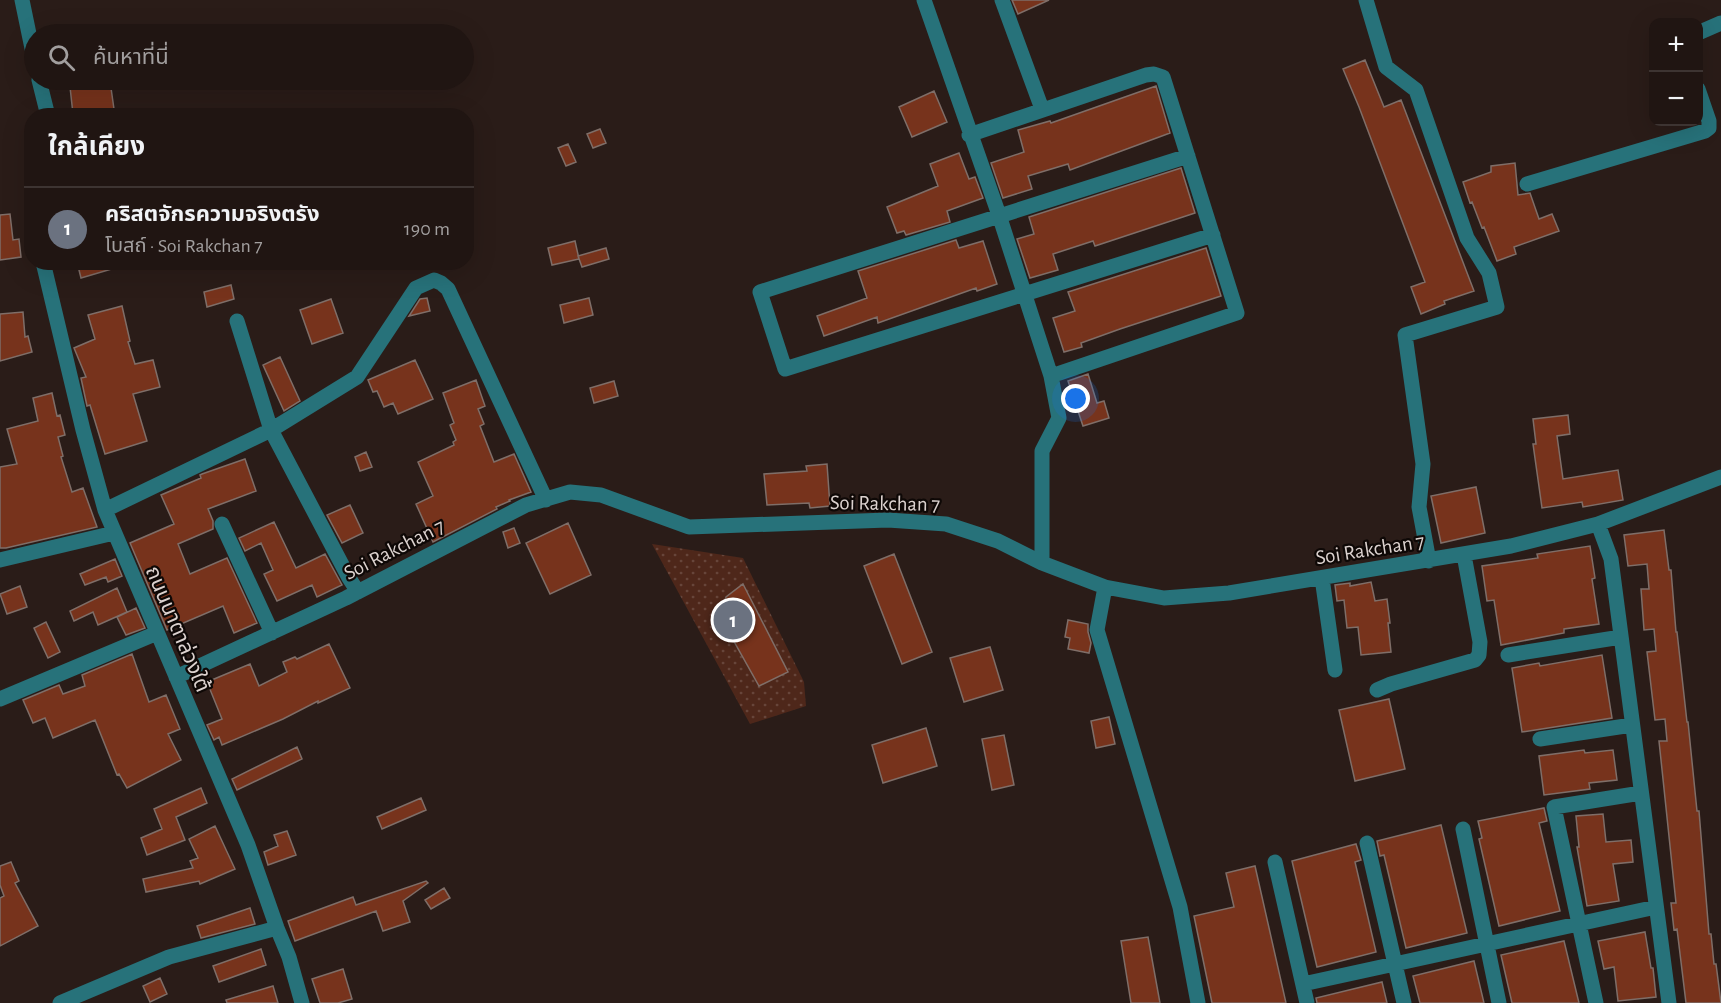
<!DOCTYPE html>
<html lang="th">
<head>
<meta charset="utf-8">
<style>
  :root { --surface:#201512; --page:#2d2220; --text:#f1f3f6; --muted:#a29f9f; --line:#3d3432; --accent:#52cbd8 }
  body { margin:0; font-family:"Alegreya Sans","Noto Sans Thai",sans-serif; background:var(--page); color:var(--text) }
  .controls { position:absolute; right:18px; top:18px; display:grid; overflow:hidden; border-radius:12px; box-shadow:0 6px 24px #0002 }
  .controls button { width:54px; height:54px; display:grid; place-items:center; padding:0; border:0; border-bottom:2px solid var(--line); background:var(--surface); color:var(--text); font:30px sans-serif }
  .you { position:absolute; left:1076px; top:399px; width:21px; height:21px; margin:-15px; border:4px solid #fff; border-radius:50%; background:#1a73e8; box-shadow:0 0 0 9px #1a73e833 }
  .badge { display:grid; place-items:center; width:39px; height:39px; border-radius:50%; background:var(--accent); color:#fff; font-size:20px; font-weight:700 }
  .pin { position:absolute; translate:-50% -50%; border:3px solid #fff; box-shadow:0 2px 6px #0006 }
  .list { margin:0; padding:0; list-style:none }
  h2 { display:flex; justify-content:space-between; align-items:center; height:78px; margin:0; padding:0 24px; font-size:26px }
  h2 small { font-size:20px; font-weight:400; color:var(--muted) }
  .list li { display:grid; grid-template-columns:39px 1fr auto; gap:18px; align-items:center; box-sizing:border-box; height:84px; padding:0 24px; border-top:2px solid var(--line) }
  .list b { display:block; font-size:22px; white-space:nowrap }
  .list p { margin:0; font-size:20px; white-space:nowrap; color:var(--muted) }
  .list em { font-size:20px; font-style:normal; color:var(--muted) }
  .icon { flex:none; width:33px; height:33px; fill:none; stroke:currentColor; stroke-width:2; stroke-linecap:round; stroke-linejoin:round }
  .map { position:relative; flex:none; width:1721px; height:1003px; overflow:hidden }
  .search { position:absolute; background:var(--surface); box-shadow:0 6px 24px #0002; left:24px; top:24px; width:450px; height:66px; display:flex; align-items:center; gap:15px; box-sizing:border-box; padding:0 21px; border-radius:33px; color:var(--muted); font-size:22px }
  .panel { position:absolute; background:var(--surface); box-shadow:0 6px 24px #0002; left:24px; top:108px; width:450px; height:162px; border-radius:24px }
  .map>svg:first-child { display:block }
  .green { fill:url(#green-dots) }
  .building { fill:#77331c; stroke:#7f6e68; stroke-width:1.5 }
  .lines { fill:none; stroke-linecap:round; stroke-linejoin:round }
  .minor { stroke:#27727a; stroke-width:15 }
  .labels { text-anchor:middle; stroke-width:4.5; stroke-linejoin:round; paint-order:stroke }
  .street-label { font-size:21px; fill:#dbd1ce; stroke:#0e0806 }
</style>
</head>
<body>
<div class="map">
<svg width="1721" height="1003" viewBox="0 0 1721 1003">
  <defs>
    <pattern id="green-dots" width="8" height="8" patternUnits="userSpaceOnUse" patternTransform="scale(1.5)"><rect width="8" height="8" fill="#4e271a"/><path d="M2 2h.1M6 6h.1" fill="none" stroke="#67453a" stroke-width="1.8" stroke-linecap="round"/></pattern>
  </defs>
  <rect width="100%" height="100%" fill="#2a1c18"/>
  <path class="green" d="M 652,544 L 743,558 L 804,682 L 806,706 L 750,724 Z"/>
  <path class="building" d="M 1012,0 L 1049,0 L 1018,14 Z
    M 1365,60 L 1384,107 L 1401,100 L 1474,291 L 1444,301 L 1445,304 L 1421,314 L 1411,287 L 1425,282 L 1359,107 L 1343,69 Z
    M 110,81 L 114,109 L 73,114 L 70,87 Z
    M 1156,86 L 1170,133 L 1070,170 L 1068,164 L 1028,176 L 1032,189 L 1003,198 L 991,163 L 1024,152 L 1018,130 L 1050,121 L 1051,123 Z
    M 934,91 L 947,122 L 912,137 L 899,107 Z
    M 600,129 L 606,143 L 593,148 L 587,134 Z
    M 568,144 L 576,162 L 566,166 L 558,148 Z
    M 959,153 L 969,179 L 975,177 L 983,198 L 947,211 L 950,222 L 906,235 L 904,231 L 897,233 L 887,207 L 938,186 L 930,164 Z
    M 1515,163 L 1518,195 L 1530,193 L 1539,219 L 1552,214 L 1559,231 L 1514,247 L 1516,254 L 1497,261 L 1484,227 L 1482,228 L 1472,202 L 1470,203 L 1463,182 L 1491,172 L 1491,166 Z
    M 1181,168 L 1195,213 L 1095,246 L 1093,241 L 1053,254 L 1058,270 L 1030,278 L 1017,239 L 1034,234 L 1029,217 Z
    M 10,214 L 13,240 L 19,239 L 21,257 L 0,260 L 0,215 Z
    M 956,240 L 959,248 L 983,241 L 997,284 L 977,291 L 976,288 L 878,323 L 877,317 L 824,336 L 817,316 L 867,298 L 858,271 Z
    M 575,241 L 579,259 L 552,265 L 548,248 Z
    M 606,248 L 609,259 L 582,267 L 578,256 Z
    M 1206,248 L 1221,296 L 1120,329 L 1081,343 L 1082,347 L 1064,352 L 1053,318 L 1075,311 L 1068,292 Z
    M 77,262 L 122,262 L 122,266 L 81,278 Z
    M 231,285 L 234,299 L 207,307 L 204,292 Z
    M 427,298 L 430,311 L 409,316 L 420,299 Z
    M 589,298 L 593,315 L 564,323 L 560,305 Z
    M 331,299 L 343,333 L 312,344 L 300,310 Z
    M 122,306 L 130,341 L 128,342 L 135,364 L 153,360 L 160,387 L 133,394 L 147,441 L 105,454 L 90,405 L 87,406 L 81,378 L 86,377 L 74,348 L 95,339 L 88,315 Z
    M 23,312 L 25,337 L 28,336 L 32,352 L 0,361 L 0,314 Z
    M 280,357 L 300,401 L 284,411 L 263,365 Z
    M 415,360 L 433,399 L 398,414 L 393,403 L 384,407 L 377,391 L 373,392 L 368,380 Z
    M 1088,374 L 1097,403 L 1104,401 L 1109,418 L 1083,426 L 1068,381 Z
    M 476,380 L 485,406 L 478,409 L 484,424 L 480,426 L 494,462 L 514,454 L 531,492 L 509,500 L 510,501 L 496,507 L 497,509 L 433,542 L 416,504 L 433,496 L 418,462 L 454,445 L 453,442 L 456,440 L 450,425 L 454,423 L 443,393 Z
    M 614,381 L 618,396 L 594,403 L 590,388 Z
    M 52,393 L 57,416 L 60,415 L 65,435 L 58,437 L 63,456 L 61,457 L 72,492 L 83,488 L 97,527 L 6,548 L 0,548 L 0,467 L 17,464 L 7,429 L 38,421 L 33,398 Z
    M 1568,415 L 1570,434 L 1557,436 L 1563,479 L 1618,470 L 1623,500 L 1583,507 L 1582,502 L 1542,508 L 1533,444 L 1536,444 L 1533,419 Z
    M 366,452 L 372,467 L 360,471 L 355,457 Z
    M 245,459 L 256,491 L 208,509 L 213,521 L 213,529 L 178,544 L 190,574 L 227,558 L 257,623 L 234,633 L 223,606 L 167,630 L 130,543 L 174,524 L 161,495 L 201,478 L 200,475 L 202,474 Z
    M 827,464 L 830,506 L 810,508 L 809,503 L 767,505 L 764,474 L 807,471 L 806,466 Z
    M 1476,487 L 1485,533 L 1441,543 L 1431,496 Z
    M 350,505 L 363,533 L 342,543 L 327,515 Z
    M 274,522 L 296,568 L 325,554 L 342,585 L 317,597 L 312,585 L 277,601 L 264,574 L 273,570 L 261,543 L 245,551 L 239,538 Z
    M 568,523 L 591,575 L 550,594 L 526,543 Z
    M 514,528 L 520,543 L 508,548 L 503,532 Z
    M 1664,530 L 1669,570 L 1671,570 L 1676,632 L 1677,632 L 1687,722 L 1688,722 L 1697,811 L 1699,811 L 1709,934 L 1711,934 L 1714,964 L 1716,964 L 1721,1003 L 1686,1003 L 1677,929 L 1674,930 L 1671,903 L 1676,903 L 1659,741 L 1667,741 L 1665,719 L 1655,720 L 1647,652 L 1656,651 L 1654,629 L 1644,630 L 1641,589 L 1649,589 L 1647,564 L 1628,566 L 1624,535 Z
    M 1590,546 L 1595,578 L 1592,579 L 1599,624 L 1564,629 L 1564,633 L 1501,645 L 1494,600 L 1487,601 L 1482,566 L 1538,558 L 1537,554 Z
    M 894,554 L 932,652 L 902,664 L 864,566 Z
    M 115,559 L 122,576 L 108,582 L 106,577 L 85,585 L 80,574 Z
    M 1371,582 L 1375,601 L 1387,599 L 1390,623 L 1388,623 L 1391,652 L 1361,655 L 1358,627 L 1347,628 L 1344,600 L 1337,601 L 1335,585 L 1350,583 L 1350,586 Z
    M 743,584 L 788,672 L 759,686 L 722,620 L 722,609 L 726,597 Z
    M 20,586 L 27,607 L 7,614 L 0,594 Z
    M 117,588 L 127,612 L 98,625 L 93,612 L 74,621 L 70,611 Z
    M 136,608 L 145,628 L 126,635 L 117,617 Z
    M 1068,620 L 1088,624 L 1088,632 L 1091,643 L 1089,653 L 1068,649 L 1070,638 L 1065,637 Z
    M 46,622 L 60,652 L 48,658 L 34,628 Z
    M 329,644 L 350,688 L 318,703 L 318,701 L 283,719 L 222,745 L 219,737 L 214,740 L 207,725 L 222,719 L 207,682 L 250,664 L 259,686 L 287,672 L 283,662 L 295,657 L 297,659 Z
    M 990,647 L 1003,690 L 964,702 L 950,658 Z
    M 132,654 L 149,702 L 166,695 L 180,729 L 168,734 L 181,760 L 127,788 L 119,774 L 117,775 L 95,720 L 53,738 L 45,718 L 33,723 L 23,700 L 59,685 L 63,694 L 85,686 L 82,675 Z
    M 1602,655 L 1612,718 L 1522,732 L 1512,668 L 1539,663 L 1540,666 Z
    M 1389,699 L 1405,769 L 1355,781 L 1339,710 Z
    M 1109,717 L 1115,744 L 1096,748 L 1091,721 Z
    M 926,728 L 937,766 L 883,783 L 872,745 Z
    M 1004,735 L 1014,785 L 992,790 L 982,739 Z
    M 297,747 L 302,759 L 237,790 L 232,779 Z
    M 1584,750 L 1585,753 L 1613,750 L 1617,780 L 1589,783 L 1590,789 L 1544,795 L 1539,756 Z
    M 201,788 L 207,803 L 176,817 L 185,840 L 147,855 L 141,838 L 162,829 L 154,809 Z
    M 421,798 L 426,810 L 382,829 L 377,817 Z
    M 1544,808 L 1547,821 L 1539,823 L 1560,911 L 1499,926 L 1479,839 L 1482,838 L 1478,821 Z
    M 1603,814 L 1606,842 L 1631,840 L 1633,862 L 1613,864 L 1619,901 L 1587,906 L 1577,847 L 1579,847 L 1576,816 Z
    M 1441,825 L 1467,933 L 1406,948 L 1384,855 L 1380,856 L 1377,841 Z
    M 215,826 L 235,869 L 200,884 L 199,881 L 146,892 L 143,879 L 193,868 L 190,861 L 198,858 L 189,839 Z
    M 287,831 L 296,855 L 268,865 L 264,852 L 278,846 L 274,835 Z
    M 1356,844 L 1361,860 L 1355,862 L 1376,952 L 1317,967 L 1292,861 Z
    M 11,862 L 19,881 L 15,883 L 38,926 L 0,946 L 0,898 L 4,896 L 0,885 L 0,866 Z
    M 1255,866 L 1286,1003 L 1212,1003 L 1194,916 L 1234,907 L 1226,873 Z
    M 426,881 L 428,883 L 403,901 L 410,922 L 383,931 L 376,911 L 295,941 L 288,921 L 353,897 L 356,905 Z
    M 444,888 L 450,898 L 431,909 L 425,900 Z
    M 250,908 L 255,924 L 201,938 L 197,926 Z
    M 1645,932 L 1651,968 L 1653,968 L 1656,997 L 1618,1001 L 1614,967 L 1604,969 L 1598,941 Z
    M 1148,937 L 1160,1003 L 1131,1003 L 1121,941 Z
    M 1564,941 L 1579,1003 L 1512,1003 L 1501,955 Z
    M 261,949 L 266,965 L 219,982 L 213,966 Z
    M 1474,961 L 1484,1003 L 1420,1003 L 1413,976 Z
    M 343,969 L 352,999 L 338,1003 L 320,1003 L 312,979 Z
    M 160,978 L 167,994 L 150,1002 L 143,986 Z
    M 1382,982 L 1387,1003 L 1317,1003 L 1316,998 Z
    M 273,986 L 278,1003 L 227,1003 L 226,1000 Z"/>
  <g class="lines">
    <path class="minor" d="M 22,0 L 34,58
      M 924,0 L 999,215 L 1051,376 L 1059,418 L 1042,451 L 1042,563
      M 1002,0 L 1042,109
      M 1366,0 L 1386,67 L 1416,90 L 1467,238 L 1489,273 L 1497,307 L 1405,335 L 1423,464 L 1419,507 L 1429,561
      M 1698,33 L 1721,23
      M 39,80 L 48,116
      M 969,135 L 1146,75 L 1154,74 L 1163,77 L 1237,313 L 1051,376
      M 1188,156 L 760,292 L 785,369 L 1213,235
      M 1527,184 L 1705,131 L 1709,128 L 1709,121 L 1698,89
      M 43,262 L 83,430 L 105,510 L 248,845 L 277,928 L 289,957 L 302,1003
      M 237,321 L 271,430 L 349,578 L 358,592
      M 105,510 L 271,430 L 357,377 L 416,288 L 434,280 L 441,283 L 448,289 L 546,500
      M 222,524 L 272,633
      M 1598,524 L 1611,559 L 1669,1003
      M 0,560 L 114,533
      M 1322,578 L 1335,670
      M 1105,587 L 1097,630 L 1180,907 L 1198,1003
      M 1508,655 L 1621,637
      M 176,677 L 346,598 L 526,505 L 570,492 L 601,495 L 689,527 L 888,520 L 946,524 L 998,541 L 1042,563 L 1105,587 L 1164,598 L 1229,593 L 1511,546 L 1598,524 L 1721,477
      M 1377,690 L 1391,684 L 1475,660 L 1479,655 L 1480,642 L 1464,555
      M 0,699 L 157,633
      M 1540,739 L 1632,725
      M 1463,829 L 1499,1003
      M 1367,843 L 1404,1003
      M 1275,862 L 1307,1003
      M 1303,984 L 1656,907
      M 60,1003 L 169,957 L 277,928
      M 1596,1003 L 1554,807 L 1641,793"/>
  </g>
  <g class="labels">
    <g class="street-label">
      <text transform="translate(885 503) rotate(1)" y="7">Soi Rakchan 7</text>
      <text transform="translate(394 549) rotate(-27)" y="7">Soi Rakchan 7</text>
      <text transform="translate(1370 549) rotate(-9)" y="7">Soi Rakchan 7</text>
      <text transform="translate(178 629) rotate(67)" y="7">ถนนนาตาล่วงใต้</text>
    </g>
  </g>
</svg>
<div class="controls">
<button>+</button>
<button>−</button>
</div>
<div class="you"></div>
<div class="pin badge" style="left:733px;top:620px;background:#6b7280">1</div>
<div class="search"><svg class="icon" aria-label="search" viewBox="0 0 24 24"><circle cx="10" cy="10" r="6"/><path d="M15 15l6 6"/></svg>ค้นหาที่นี่</div>
<section class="panel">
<h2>ใกล้เคียง<small></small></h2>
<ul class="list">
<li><span class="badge" style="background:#6b7280">1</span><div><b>คริสตจักรความจริงตรัง</b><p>โบสถ์ · Soi Rakchan 7</p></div><em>190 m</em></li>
</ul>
</section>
</div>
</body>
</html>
